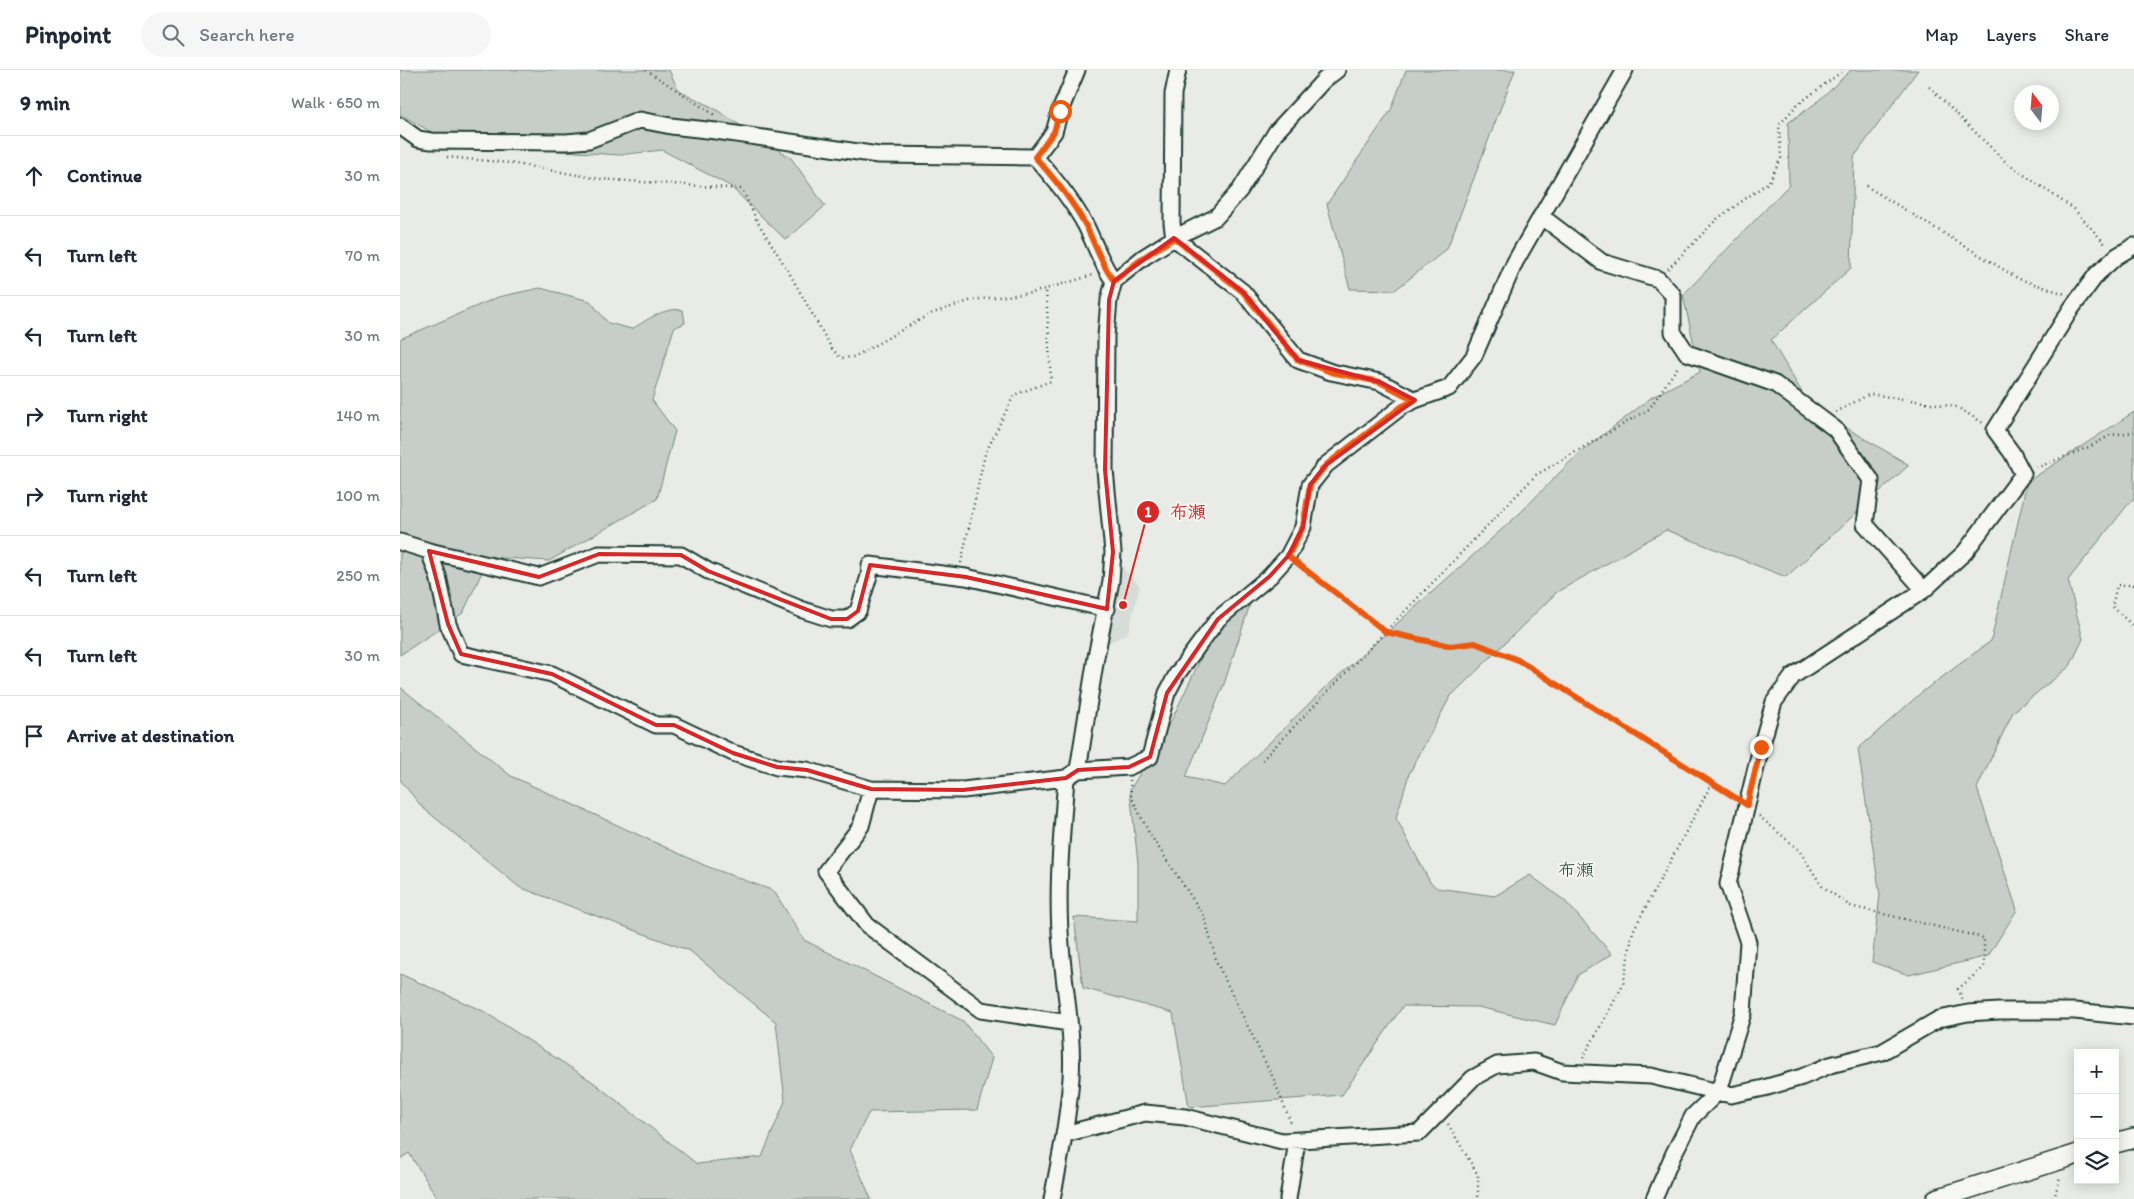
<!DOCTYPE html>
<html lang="en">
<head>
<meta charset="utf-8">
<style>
  :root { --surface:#fff; --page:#f6f6f7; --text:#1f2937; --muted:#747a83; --line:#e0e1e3 }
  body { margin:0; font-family:Itim,"Klee One",sans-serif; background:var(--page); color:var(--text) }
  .controls { position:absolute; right:15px; bottom:15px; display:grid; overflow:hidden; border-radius:0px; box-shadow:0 2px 12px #0003 }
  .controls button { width:45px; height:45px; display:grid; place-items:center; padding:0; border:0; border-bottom:1px solid var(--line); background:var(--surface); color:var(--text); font:25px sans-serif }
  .compass { position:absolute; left:1614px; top:15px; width:45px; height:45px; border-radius:50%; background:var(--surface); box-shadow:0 2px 12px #0003; rotate:344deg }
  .stop { position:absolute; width:15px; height:15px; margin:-11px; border:4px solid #ea580c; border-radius:50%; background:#fff }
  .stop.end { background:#ea580c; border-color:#fff; box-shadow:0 1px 5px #0008 }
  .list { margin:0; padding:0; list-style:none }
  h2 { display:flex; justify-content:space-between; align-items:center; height:65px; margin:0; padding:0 20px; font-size:21px }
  h2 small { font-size:16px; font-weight:400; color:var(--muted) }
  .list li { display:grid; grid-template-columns:32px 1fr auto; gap:15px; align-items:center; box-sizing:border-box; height:80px; padding:0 20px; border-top:1px solid var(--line) }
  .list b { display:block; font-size:19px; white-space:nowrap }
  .list em { font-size:16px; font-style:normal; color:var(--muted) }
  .icon { flex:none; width:28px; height:28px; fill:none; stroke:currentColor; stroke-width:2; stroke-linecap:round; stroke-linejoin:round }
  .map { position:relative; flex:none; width:1734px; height:1129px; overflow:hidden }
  header { display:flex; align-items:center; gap:30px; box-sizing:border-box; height:70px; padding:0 25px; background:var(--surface); border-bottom:1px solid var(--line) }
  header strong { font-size:24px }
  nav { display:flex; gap:28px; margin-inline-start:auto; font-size:18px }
  .search { width:350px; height:45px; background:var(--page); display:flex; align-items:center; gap:12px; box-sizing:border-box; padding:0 18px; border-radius:28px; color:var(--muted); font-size:19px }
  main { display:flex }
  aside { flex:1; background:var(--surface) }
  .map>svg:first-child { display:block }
  .built { fill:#d8dcd8 }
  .green { fill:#c7cec9; stroke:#73867e }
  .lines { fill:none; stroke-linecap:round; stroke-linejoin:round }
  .minor-casing { stroke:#1f3d34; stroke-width:19 }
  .major-casing { stroke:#1f3d34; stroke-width:22 }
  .path { stroke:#1f3d34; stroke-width:2.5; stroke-dasharray:1 4; stroke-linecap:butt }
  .minor { stroke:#f6f6f2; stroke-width:15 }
  .major { stroke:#f6f6f2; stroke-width:19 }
  .route { stroke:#ea580c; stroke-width:6 }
  .marked { fill:none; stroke:#d62828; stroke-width:4; stroke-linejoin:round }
  .labels { text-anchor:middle; stroke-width:4; stroke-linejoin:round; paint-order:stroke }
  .neighbourhood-label { font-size:18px; fill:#1f3d34; stroke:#f6f6f2 }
  .leader { fill:none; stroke:#d62828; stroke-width:2 }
  .callout-dot { fill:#d62828; stroke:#f6f6f2; stroke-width:2 }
  .mark-label { font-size:15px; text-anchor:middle; font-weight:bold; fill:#fff }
  .callout-label { font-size:18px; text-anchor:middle; font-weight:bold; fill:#d62828; stroke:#f6f6f2; stroke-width:4; stroke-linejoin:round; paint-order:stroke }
</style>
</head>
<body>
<header>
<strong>Pinpoint</strong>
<div class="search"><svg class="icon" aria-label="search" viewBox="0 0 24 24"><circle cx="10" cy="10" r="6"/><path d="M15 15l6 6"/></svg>Search here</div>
<nav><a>Map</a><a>Layers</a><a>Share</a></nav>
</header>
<main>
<aside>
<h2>9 min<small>Walk · 650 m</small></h2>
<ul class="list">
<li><svg class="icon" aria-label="ahead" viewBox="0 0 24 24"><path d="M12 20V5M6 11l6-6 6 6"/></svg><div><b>Continue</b></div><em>30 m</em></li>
<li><svg class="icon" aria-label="left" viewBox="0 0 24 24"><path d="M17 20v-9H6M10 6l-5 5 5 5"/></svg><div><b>Turn left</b></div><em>70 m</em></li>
<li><svg class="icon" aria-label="left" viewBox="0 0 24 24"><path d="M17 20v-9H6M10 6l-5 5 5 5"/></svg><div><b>Turn left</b></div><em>30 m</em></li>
<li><svg class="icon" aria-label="right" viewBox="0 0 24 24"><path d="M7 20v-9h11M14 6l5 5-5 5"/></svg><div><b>Turn right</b></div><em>140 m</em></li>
<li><svg class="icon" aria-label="right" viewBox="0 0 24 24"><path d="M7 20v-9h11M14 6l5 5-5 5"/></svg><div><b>Turn right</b></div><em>100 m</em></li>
<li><svg class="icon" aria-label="left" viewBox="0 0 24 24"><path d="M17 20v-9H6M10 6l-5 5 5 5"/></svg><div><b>Turn left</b></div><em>250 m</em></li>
<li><svg class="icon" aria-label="left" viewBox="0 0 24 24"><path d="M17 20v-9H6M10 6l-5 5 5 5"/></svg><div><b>Turn left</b></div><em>30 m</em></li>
<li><svg class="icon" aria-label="arrive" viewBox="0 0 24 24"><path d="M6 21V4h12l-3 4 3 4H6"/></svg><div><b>Arrive at destination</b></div></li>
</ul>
</aside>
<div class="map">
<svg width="1734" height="1129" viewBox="0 0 1734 1129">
  <rect width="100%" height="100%" fill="#e9ebe7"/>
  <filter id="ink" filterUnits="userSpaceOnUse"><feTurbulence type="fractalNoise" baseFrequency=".02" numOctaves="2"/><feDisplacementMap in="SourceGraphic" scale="10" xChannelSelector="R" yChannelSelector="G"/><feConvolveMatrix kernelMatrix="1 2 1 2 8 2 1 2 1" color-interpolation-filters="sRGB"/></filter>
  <g filter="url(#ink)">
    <path class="built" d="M 722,497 L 740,516 L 728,563 L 705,575 Z"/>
    <path class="green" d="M 0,0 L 269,0 L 278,20 L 312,37 L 391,88 L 425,136 L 386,170 L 330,116 L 262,80 L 219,85 L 134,79 L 33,63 L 0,44 Z
      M 1006,0 L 1115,0 L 1047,179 L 995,220 L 950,219 L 927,134 L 991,40 Z
      M 1451,0 L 1518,0 L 1454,87 L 1451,198 L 1371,270 L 1410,336 L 1509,395 L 1386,507 L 1266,460 L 1157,522 L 1050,627 L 1009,704 L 996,748 L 1030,812 L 1037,818 L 1095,826 L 1130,805 L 1165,831 L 1212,884 L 1178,905 L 1155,955 L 1078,937 L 1003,936 L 942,1025 L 789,1037 L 773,943 L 683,918 L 674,847 L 738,851 L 738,793 L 730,720 L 772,649 L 803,584 L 841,524 L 852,528 L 824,614 L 786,707 L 825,716 L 923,620 L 1119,444 L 1177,385 L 1252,327 L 1300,302 L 1283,225 L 1389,115 L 1388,53 L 1416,33 Z
      M 140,218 L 190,231 L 208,253 L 232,259 C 247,250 264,237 283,240 L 285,253 L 274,258 L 252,330 L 275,361 L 257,429 L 149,491 L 89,487 L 63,543 L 0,585 L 0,269 L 98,227 Z
      M 1734,342 L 1734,430 L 1730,432 L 1668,510 L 1683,569 L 1670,596 L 1613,642 L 1577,718 L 1617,840 L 1588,886 L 1509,905 L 1472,892 L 1480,825 L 1458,679 L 1522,622 L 1591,571 L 1627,412 Z
      M 0,617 L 111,706 L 306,796 L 374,821 L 404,870 L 563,951 L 592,988 L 577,1040 L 469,1042 L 450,1080 L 471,1129 L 38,1129 L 9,1083 L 0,1089 L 0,904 L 83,941 L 193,1012 L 297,1094 L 362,1087 L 385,1031 L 376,952 L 290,881 L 119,817 L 22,737 L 0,710 Z"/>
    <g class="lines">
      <defs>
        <path id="minor" d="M 778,0 L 773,24 L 772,153 L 774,168 L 843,222 L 898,290 L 931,302 L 980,312 L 1015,330
          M 0,56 L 18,69 L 31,71 L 166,72 L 189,70 L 240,50 L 271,56 L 316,61 L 478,85 L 635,87 C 654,108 672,130 686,156 C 695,174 701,194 714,211
          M 635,87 L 654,62 L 660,41 L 677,0
          M 1141,146 L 1202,192 L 1258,209 L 1273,225 L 1273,262 L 1287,283 L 1375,314 L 1435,359 L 1471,410 L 1465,454 L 1524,520
          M 0,472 L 29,481 L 38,506 L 48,554 L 61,584 L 152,604 L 256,655 L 274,655 L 333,683 L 377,697 L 407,700 L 471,719 L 563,720 L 666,708
          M 29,481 L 139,507 L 199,484 L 281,485 L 308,501 L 403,540 L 431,549 L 447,549 L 458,541 L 469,506 L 470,495 L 566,507 L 707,539
          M 678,700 L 729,697 L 750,687 L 767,623 L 777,604 L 818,549 L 870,506 L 888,486 L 903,457 L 910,415 L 926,395 L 1001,337 L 1015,330 L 1049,318 L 1074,286 L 1115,192 L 1225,0
          M 471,719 L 461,756 L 426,801 L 467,855 L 581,940 L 669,953
          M 665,1064 L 745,1043 L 785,1047 L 882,1071 L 1019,1063 L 1073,1008 L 1097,995 L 1134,992 L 1162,1002 L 1251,1006 L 1331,1025 L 1364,1018 L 1402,1007 L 1430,995 L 1482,982 L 1539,949 L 1568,943 L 1599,941 L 1675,941 L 1734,947
          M 652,1129 C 660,1089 668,1049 671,1008 C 674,964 664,919 661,875 C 656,819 662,764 666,708 L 678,700 L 696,587 L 711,511 L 713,482 L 705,400 L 706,266 L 709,230 L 714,211 L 744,187 L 774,168 L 816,147 L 840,120 L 876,62 L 924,10 L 937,0
          M 888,1129 L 897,1071
          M 1254,1129 L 1274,1083 L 1293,1046 L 1319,1021 L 1343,943 L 1348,872 L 1328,814 L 1361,677 L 1374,632 L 1393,606 L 1524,520 L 1565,482 L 1623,404 L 1612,383 L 1595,360 L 1671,239 L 1697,204 L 1717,186 L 1734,176"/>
        <path id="major" d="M 1715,1073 L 1734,1068
          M 1536,1129 L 1678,1084"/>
      </defs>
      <use href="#minor" class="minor-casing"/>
      <use href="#major" class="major-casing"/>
      <path class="path" d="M 246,0 L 313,44 L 313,47
        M 1529,17 L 1608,94 L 1674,139 L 1707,176
        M 47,87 L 110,93 L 200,109 L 342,119 L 357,151 L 387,199 L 432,279 L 441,288 L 454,287 L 530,244 L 572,230 L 632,223 L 693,205
        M 1466,116 L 1619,209 L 1665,224
        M 1268,199 L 1317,149 L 1369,112 L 1381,88 L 1379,55 L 1397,35 L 1444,0
        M 1436,342 L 1470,324 L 1557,337 L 1583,353
        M 1636,398 L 1689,377 L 1711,365 L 1734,362
        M 561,493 L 585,384 L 614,325 L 651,311 L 646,219
        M 899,494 L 986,562 L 1050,577 L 1075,573 L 1118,589 L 1335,728
        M 1734,515 L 1717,515 L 1712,536 L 1734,557
        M 862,690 L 1136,405 L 1249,339 L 1279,295
        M 730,710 L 731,726 L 749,763 L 804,846 L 817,893 L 874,1010 L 892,1056
        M 1359,746 L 1399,780 L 1422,816 L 1450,836 L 1584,868 L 1584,897 L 1558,919 L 1563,930
        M 1183,988 L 1223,915 L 1233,861 L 1312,713
        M 1048,1054 L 1078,1105 L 1078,1129
        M 1654,1129 L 1660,1107"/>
      <use href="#minor" class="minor"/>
      <use href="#major" class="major"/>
    </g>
  </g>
  <g class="lines" filter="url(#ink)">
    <path class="route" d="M 660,41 L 654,62 L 635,87 C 654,108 672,130 686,156 C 695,174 701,194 714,211 L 744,187 L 774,168 L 843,222 L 898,290 L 931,302 L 980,312 L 1015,330 L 1001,337 L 926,395 L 910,415 L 903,457 L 888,486 L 986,562 L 1050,576 L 1075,573 L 1118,590 L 1347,735 L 1361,677"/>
  </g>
  <path class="marked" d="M 774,168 L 843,222 L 898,290 L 980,312 L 1015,330 L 926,395 L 910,415 L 903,457 L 888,486 L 870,506 L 818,549 L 767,623 L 750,687 L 729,697 L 678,700 L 666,708 L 563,720 L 471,719 L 407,700 L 377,697 L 333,683 L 274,655 L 256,655 L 152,604 L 61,584 L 48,554 L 29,481 L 139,507 L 199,484 L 281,485 L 308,501 L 431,549 L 447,549 L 458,541 L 470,495 L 566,507 L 707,539 L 713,482 L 705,400 L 709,230 L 714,211 Z"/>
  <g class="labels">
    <g class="neighbourhood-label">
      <text x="1176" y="806">布瀬</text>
    </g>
  </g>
  <path class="leader" d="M723 535L748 442"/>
  <g class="callout-dot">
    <circle cx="723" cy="535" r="5"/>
    <circle cx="748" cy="442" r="12"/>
  </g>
  <g class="mark-label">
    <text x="748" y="447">1</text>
  </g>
  <g class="callout-label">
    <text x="788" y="448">布瀬</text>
  </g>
</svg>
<div class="controls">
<button>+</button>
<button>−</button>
<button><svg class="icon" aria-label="layers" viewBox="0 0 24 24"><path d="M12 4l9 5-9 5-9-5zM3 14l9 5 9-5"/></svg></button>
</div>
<svg class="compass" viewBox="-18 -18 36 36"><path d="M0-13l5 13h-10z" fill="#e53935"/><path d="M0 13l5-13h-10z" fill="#747a83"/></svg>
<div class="stop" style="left:660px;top:41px"></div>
<div class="stop end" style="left:1361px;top:677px"></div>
</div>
</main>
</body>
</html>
